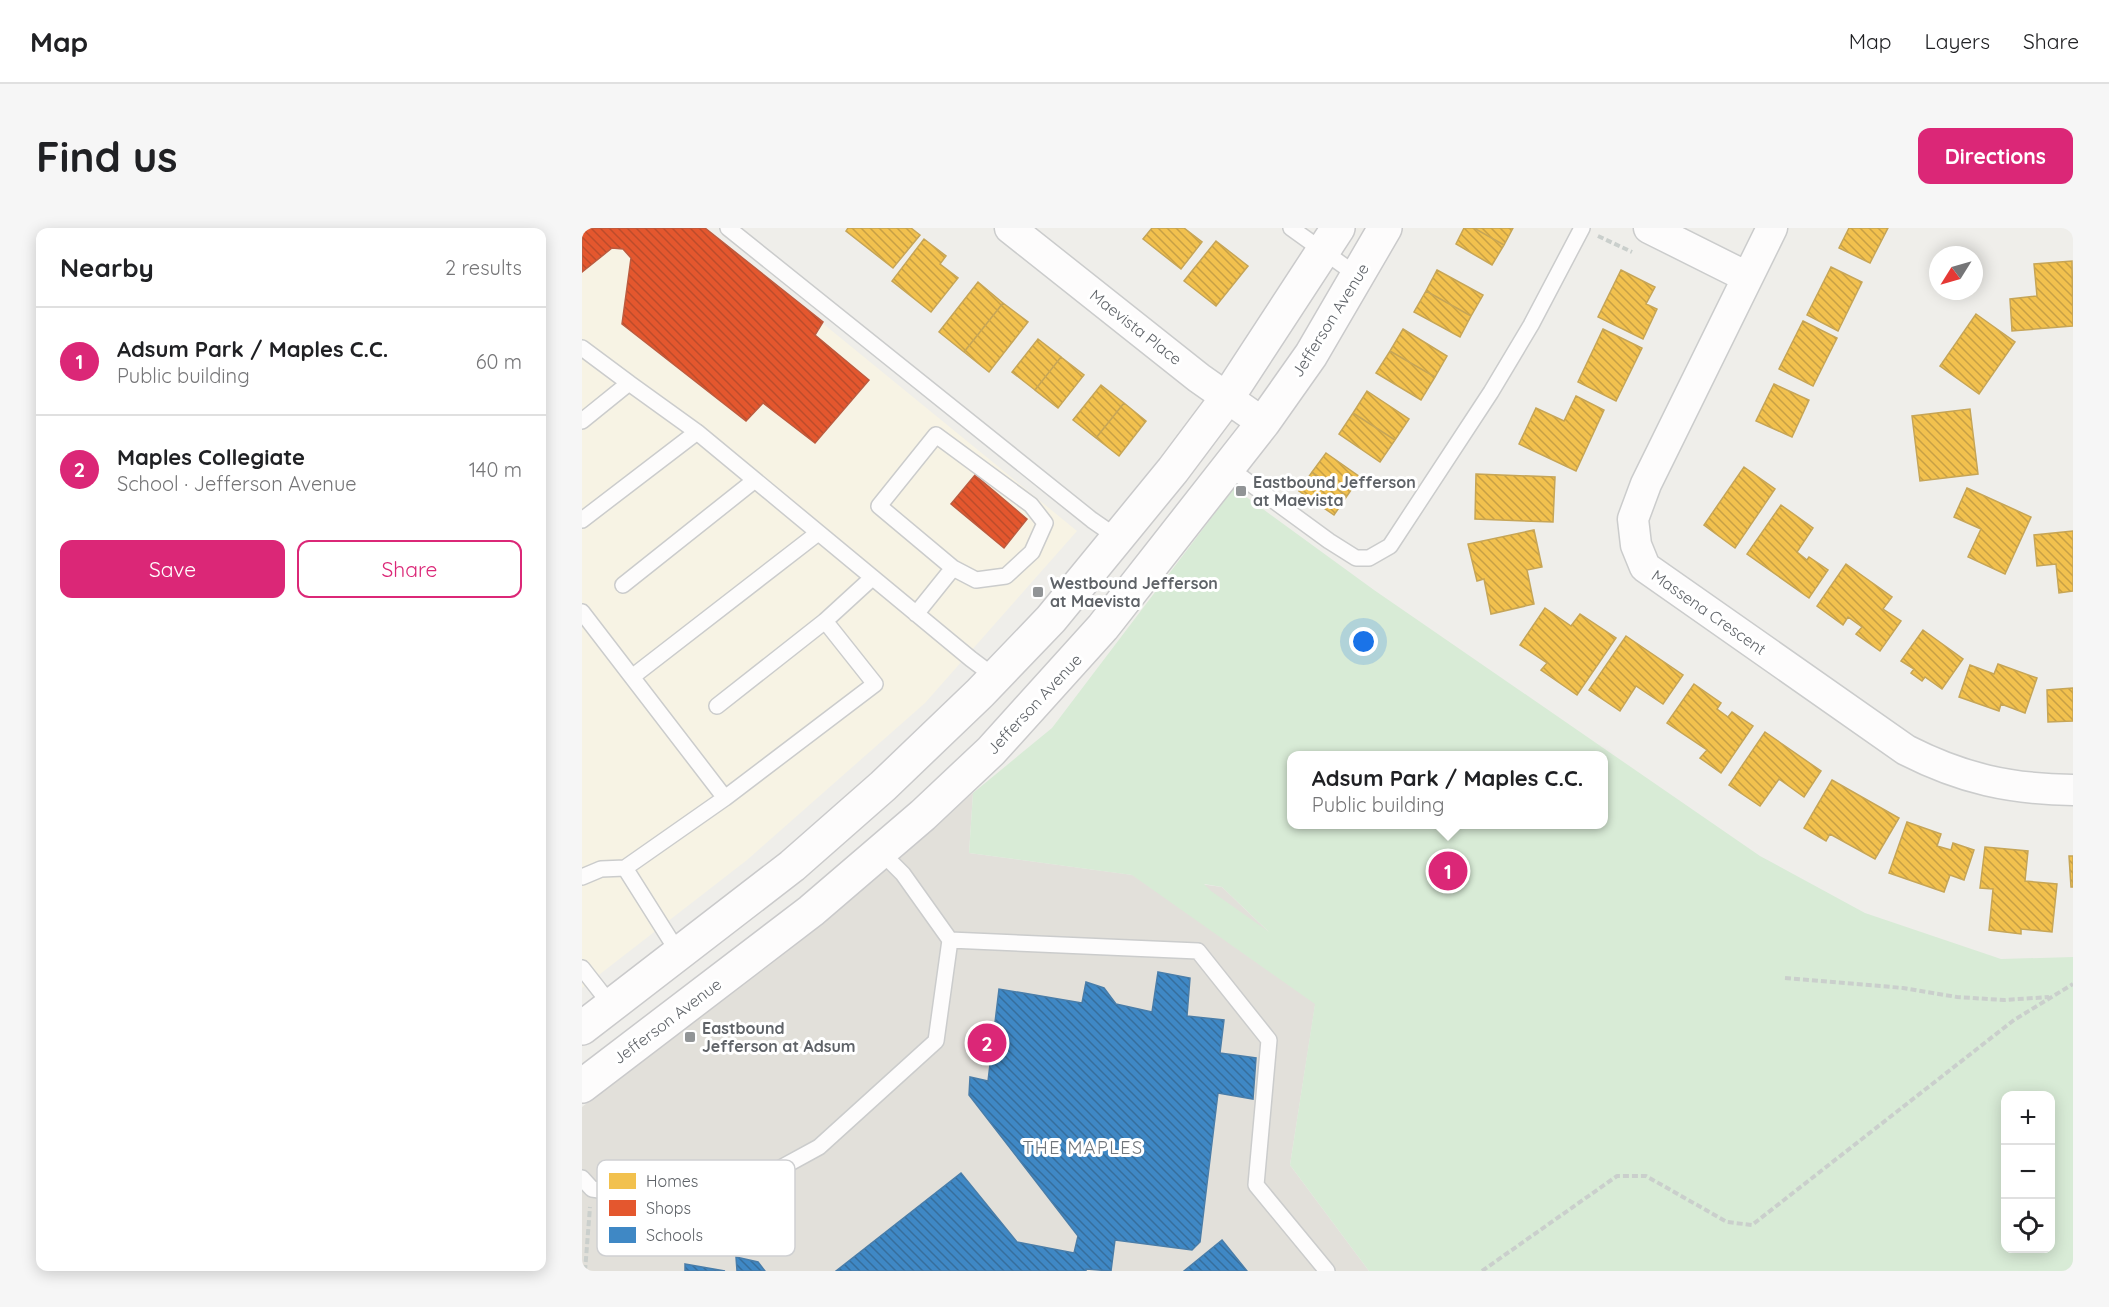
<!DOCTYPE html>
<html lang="en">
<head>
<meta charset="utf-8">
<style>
  :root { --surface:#fff; --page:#f6f6f6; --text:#202124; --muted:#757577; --line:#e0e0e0; --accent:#db2777 }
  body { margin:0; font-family:Quicksand,sans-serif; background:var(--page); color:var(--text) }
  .controls { position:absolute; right:18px; bottom:18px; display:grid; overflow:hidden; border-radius:12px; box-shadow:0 3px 15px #0003 }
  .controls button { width:54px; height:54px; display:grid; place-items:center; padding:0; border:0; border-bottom:2px solid var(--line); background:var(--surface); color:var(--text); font:30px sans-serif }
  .compass { position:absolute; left:1347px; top:18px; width:54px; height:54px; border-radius:50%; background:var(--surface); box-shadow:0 3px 15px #0003; rotate:233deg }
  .you { position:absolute; left:782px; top:414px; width:21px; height:21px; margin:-15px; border:4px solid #fff; border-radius:50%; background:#1a73e8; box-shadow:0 0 0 9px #1a73e833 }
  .badge { display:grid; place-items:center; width:39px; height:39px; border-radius:50%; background:var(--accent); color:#fff; font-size:20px; font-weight:700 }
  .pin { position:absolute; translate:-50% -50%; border:3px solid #fff; box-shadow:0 2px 6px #0006 }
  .popup { position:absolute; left:705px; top:523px; width:321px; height:78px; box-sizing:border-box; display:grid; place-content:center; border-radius:12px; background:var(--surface); filter:drop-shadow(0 2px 4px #0005); font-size:20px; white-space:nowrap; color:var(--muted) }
  .popup b { font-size:22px; color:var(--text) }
  .popup::after { content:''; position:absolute; left:50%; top:100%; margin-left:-12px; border:12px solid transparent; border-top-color:var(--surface) }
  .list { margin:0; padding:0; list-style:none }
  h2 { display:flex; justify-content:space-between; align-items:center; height:78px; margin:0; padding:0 24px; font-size:26px }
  h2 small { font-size:20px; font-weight:400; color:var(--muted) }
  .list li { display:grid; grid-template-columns:39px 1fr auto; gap:18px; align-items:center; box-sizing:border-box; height:108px; padding:0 24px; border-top:2px solid var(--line) }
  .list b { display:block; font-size:22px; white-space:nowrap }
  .list p { margin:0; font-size:20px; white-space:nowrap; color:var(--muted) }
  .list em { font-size:20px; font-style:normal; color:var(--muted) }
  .actions { display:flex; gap:12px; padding:18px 24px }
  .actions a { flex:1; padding:14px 0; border:2px solid var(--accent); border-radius:12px; text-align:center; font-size:21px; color:var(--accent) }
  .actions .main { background:var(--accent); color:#fff }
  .icon { flex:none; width:33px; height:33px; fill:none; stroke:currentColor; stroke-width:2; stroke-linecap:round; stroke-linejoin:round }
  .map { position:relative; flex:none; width:1491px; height:1043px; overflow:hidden; border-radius:12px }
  header { display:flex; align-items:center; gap:36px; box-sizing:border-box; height:84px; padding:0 30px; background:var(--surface); border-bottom:2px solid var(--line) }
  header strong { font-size:28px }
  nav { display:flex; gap:33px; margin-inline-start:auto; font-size:21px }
  .intro { display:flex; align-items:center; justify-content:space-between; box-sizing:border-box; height:144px; padding:0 36px }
  h1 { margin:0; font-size:42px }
  .button { padding:15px 27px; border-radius:12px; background:var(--accent); color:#fff; font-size:21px; font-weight:700 }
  main { display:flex; gap:36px; padding:0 36px }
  aside { flex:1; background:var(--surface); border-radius:12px; box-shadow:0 3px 15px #0003 }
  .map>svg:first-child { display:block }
  .commercial { fill:#f7f3e4 }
  .education { fill:#e2e0da }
  .park { fill:#d8ebd6; fill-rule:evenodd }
  .homes { fill:url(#homes-back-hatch); stroke:#c6a556; stroke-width:1.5 }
  .shops { fill:url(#shops-back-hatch); stroke:#bc5b3f; stroke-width:1.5 }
  .schools { fill:url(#schools-back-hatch); stroke:#497da9; stroke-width:1.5 }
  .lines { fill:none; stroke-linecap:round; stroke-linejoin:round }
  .lane-casing { stroke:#cbcccc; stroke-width:18 }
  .street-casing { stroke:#cbcccc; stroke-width:33 }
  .secondary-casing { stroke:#cacacb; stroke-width:36 }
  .path { stroke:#cacfcc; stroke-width:4; stroke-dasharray:6 3; stroke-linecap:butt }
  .lane { stroke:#fdfcfc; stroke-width:15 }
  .street { stroke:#fdfcfc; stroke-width:30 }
  .secondary { stroke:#fdfcfc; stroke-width:33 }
  .poi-dot { fill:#919496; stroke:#fff; stroke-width:2 }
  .labels { text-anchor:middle; stroke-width:6; stroke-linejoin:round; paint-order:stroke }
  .street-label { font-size:16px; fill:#5f6368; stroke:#fff }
  .poi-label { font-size:16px; font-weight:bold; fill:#5f6368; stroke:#fff; text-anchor:start }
  .neighbourhood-label { font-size:18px; letter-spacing:1.5px; fill:#70757a; stroke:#fff }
  .key { fill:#fff; stroke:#cfd0d2; stroke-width:1.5 }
  .key-label { font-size:16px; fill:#5f6368 }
</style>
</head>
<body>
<header>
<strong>Map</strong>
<nav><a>Map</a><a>Layers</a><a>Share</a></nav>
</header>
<div class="intro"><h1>Find us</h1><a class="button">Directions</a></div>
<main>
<aside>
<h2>Nearby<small>2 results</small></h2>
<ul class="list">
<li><span class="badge">1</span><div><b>Adsum Park / Maples C.C.</b><p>Public building</p></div><em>60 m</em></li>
<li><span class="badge">2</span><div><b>Maples Collegiate</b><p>School · Jefferson Avenue</p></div><em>140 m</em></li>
</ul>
<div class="actions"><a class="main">Save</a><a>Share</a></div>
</aside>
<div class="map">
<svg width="1491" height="1043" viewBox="0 0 1491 1043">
  <defs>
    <pattern id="homes-back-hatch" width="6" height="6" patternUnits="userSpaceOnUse" patternTransform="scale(1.5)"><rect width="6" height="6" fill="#f2c14e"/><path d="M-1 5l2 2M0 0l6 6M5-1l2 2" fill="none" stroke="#c7a045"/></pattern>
    <pattern id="shops-back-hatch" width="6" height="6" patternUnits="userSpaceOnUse" patternTransform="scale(1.5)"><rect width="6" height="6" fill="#e4572e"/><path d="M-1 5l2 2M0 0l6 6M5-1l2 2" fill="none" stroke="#bc4c2b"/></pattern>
    <pattern id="schools-back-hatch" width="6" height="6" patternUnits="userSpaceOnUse" patternTransform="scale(1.5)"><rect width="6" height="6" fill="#3f88c5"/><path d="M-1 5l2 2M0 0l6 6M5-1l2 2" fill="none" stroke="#366e9c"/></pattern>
  </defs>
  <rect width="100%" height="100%" fill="#efeeea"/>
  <path class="commercial" d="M 0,0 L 124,0 L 495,303 L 343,475 L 165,632 L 0,760 Z"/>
  <path class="education" d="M 391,565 L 387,625 L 640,659 L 737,752 L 708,937 L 787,1043 L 0,1043 L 0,879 L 267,672 Z"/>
  <path class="park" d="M 652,260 L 792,362 L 1178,628 L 1283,685 L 1419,731 L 1491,729 L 1491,1043 L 787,1043 L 708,937 L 733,776 L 550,647 L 387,625 L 391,565 L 470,500 ZM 710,528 L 1022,528 L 1022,596 L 710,596 ZM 622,656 L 640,659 L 687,704 L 629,663 ZM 1424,868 L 1468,868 L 1468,1020 L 1424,1020 Z"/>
  <path class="homes" d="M 266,0 L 329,0 L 338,7 L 311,40 L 264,3 Z
    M 570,0 L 602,0 L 620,14 L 599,41 L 561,11 Z
    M 882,0 L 892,0 L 922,17 L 910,37 L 874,16 Z
    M 892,0 L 931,0 L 922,17 Z
    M 1267,0 L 1306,0 L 1288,35 L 1257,20 Z
    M 342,11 L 364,28 L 358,36 L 376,50 L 349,84 L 310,53 Z
    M 634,13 L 666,38 L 634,78 L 602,53 Z
    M 1490,33 L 1491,98 L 1430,103 L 1428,71 L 1455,68 L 1452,36 Z
    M 1249,39 L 1280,54 L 1256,103 L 1225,87 Z
    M 855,42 L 901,67 L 889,88 L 844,63 Z
    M 1039,42 L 1073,59 L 1064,76 L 1075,81 L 1061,111 L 1016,89 Z
    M 396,54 L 421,75 L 382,124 L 357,104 Z
    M 844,63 L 889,88 L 878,109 L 832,84 Z
    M 421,75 L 446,94 L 407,144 L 382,124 Z
    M 1394,86 L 1433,114 L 1397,166 L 1358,138 Z
    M 1221,93 L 1255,110 L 1231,158 L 1197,141 Z
    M 821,101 L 865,128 L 853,149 L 808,123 Z
    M 1021,101 L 1060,120 L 1034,173 L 996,154 Z
    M 456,111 L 479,129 L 453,162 L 430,144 Z
    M 808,123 L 853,149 L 839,172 L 794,145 Z
    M 479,129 L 502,147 L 476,180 L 453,162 Z
    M 1192,156 L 1227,172 L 1210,209 L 1174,193 Z
    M 519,157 L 542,175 L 514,210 L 491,192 Z
    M 785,163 L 827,191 L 813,212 L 771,185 Z
    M 994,168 L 1022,182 L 994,243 L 937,216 L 954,180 L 982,193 Z
    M 542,175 L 564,193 L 537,228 L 514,210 Z
    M 1388,181 L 1396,246 L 1338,253 L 1330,188 Z
    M 771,185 L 813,212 L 798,234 L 757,206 Z
    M 744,225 L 778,249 L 765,268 L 730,244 Z
    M 1162,239 L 1193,261 L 1153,320 L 1122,297 Z
    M 730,244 L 765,268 L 752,287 L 717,263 Z
    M 894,246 L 973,249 L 971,294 L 893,291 Z
    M 1385,260 L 1449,289 L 1423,346 L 1386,329 L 1399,301 L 1372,289 Z
    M 1199,277 L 1231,300 L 1215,324 L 1225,332 L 1227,329 L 1246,342 L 1227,370 L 1165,326 Z
    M 952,302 L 960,339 L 945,342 L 952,376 L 909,386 L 902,351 L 895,353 L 886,316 Z
    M 1491,303 L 1491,363 L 1477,365 L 1474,336 L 1455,338 L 1452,307 Z
    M 1264,336 L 1310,369 L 1301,381 L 1319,393 L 1298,423 L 1274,406 L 1280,399 L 1266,389 L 1261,397 L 1235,378 Z
    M 963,380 L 989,398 L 998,386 L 1034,410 L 995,467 L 959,442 L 965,435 L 938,417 Z
    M 1341,402 L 1381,431 L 1360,461 L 1343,449 L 1340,453 L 1329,445 L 1332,441 L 1319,433 Z
    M 1044,408 L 1101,447 L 1081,476 L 1054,458 L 1038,483 L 1007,462 Z
    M 1416,436 L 1455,450 L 1443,485 L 1419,476 L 1417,483 L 1377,469 L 1388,437 L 1412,446 Z
    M 1112,456 L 1139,475 L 1135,481 L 1146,489 L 1150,484 L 1171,498 L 1139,545 L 1118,530 L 1125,522 L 1085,495 Z
    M 1491,460 L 1491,493 L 1466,494 L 1465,462 Z
    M 1183,504 L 1239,543 L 1222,569 L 1197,551 L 1178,578 L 1147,557 Z
    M 1250,552 L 1317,590 L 1293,631 L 1248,606 L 1244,613 L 1222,600 Z
    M 1325,594 L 1359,606 L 1355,618 L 1369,622 L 1371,615 L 1392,622 L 1382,652 L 1368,647 L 1362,664 L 1307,645 Z
    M 1403,619 L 1446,623 L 1443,653 L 1475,656 L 1470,704 L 1439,701 L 1439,706 L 1407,702 L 1411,661 L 1398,660 Z
    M 1487,628 L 1491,628 L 1491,659 L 1489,659 Z"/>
  <path class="shops" d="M 0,0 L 123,0 L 241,94 L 233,107 L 287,152 L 233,215 L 181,175 L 164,193 L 40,96 L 49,30 L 41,21 L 30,20 L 0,44 Z
    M 393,247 L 445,291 L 422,320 L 369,276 Z"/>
  <path class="schools" d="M 576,744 L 608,750 L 605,788 L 642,792 L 638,825 L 674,830 L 671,871 L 636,865 L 618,1014 L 610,1022 L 533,1012 L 529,1043 L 504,1041 L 504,1043 L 254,1043 L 379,945 L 435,1014 L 492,1025 L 496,1008 L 387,867 L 388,849 L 406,853 L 417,761 L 500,775 L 504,754 L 522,760 L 534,776 L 570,784 Z
    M 640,1012 L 665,1043 L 602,1043 Z
    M 154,1029 L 176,1034 L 183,1043 L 155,1043 Z
    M 103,1036 L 143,1043 L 103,1043 Z"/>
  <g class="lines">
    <defs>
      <path id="lane" d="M 146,0 L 510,292 L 536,310
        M 709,0 L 776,48
        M 0,120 L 47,155
        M 0,193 L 47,155 L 115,204 L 389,431 L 413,449
        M 354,207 L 449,277 L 463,295 L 450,324 L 424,348 L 394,352 L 371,340 L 297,278 Z
        M 647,240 L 747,313 L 774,330 L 787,330 L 808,318 L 909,164 L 949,97 L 1000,0
        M 0,292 L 115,204
        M 41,357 L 173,252
        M 0,384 L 143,570 L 43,640 L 96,724
        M 334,386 L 371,340
        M 50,449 L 236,305
        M 135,478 L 243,393
        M 143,570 L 293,456 L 243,393 L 290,350
        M 0,649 L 19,641 L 43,640
        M 368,712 L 616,723 L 687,812 L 674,957 L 745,1043
        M 0,740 L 29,777
        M 0,950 L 10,961 L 129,978 L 237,919 L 354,813 L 368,712 L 321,646 L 298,623"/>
      <path id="street" d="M 428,0 L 617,150 L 681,195
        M 1067,0 L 1165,49
        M 1190,0 L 1064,256 L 1051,291 L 1054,317 L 1063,339 L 1324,522 C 1381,551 1428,561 1491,562"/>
      <path id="secondary" d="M 0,800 L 210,638 L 301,558 L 398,465 L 469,391 L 591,242 L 645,170 L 756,0
        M 0,858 L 229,683 L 341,587 L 409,523 L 521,399 L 681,195 L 729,127 L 803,0"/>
    </defs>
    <use href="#lane" class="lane-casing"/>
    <use href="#street" class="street-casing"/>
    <use href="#secondary" class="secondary-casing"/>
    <path class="path" d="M 1016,8 L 1050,24
      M 1203,750 L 1321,760 L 1375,769 L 1422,772 L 1467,769
      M 3,1043 L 8,979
      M 900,1043 L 1035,948 L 1064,948 L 1145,994 L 1170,997 L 1432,792 L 1491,756"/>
    <use href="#lane" class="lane"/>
    <use href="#street" class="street"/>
    <use href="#secondary" class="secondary"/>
  </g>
  <g class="poi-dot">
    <rect x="653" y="257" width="12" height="12" rx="3"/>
    <rect x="450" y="358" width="12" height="12" rx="3"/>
    <rect x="102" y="803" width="12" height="12" rx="3"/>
  </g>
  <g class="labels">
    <g class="street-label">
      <text transform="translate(748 92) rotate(-58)" y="6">Jefferson Avenue</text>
      <text transform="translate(554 99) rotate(38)" y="6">Maevista Place</text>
      <text transform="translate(1127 384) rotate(35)" y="6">Massena Crescent</text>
      <text transform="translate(452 476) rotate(-47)" y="6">Jefferson Avenue</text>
      <text transform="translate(85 793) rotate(-37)" y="6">Jefferson Avenue</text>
    </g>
    <g class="poi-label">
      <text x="671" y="260">Eastbound Jefferson<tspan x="671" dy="18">at Maevista</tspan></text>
      <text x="468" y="361">Westbound Jefferson<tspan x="468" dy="18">at Maevista</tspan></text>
      <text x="120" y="806">Eastbound<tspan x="120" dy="18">Jefferson at Adsum</tspan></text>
    </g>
    <g class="neighbourhood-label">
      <text x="501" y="926">THE MAPLES</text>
    </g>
  </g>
  <rect x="15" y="932" width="198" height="96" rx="9" class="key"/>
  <rect x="27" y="945" width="27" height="16" fill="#f2c14e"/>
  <rect x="27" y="972" width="27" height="16" fill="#e4572e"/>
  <rect x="27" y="999" width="27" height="16" fill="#3f88c5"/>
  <g class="key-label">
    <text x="64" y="959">Homes</text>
    <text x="64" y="986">Shops</text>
    <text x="64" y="1013">Schools</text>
  </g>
</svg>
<div class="controls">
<button>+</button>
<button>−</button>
<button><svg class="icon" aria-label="locate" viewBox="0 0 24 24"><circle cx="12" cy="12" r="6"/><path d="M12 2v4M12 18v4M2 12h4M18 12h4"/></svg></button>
</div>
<svg class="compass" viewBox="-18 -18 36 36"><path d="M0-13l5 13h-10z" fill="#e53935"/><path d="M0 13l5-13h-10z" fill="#757577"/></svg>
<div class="you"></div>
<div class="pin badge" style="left:866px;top:643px">1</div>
<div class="popup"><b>Adsum Park / Maples C.C.</b>Public building</div>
<div class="pin badge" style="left:405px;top:815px">2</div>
</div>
</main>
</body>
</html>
